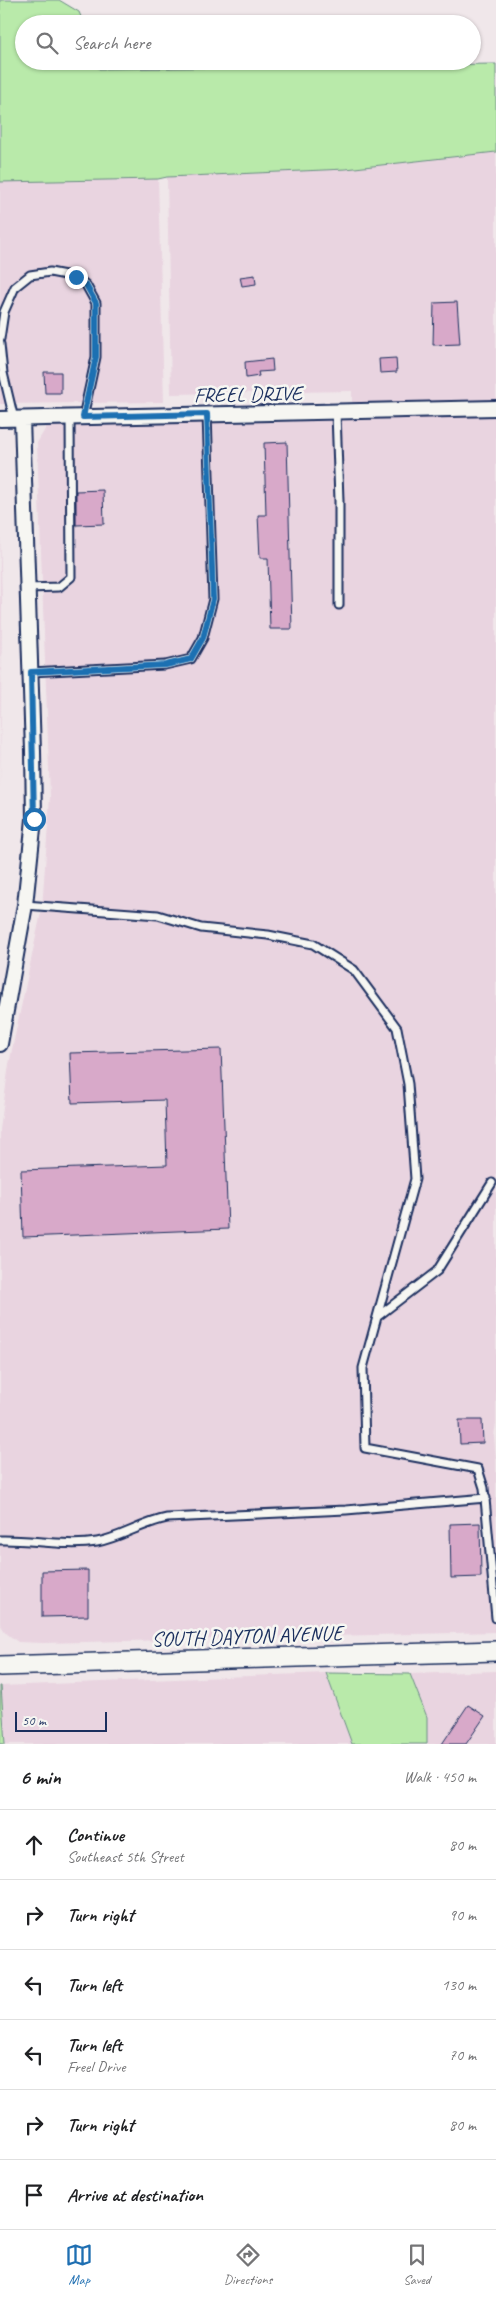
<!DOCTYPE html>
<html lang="en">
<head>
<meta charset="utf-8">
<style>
  :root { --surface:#fff; --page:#f6f6f6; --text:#202124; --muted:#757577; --line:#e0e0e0; --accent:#1f6fb2 }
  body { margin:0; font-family:Caveat,sans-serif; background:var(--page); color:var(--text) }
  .scale { position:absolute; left:15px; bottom:12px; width:92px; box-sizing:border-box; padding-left:5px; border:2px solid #1b2f5e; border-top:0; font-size:14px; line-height:18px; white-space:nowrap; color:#1b2f5e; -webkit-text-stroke:4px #f6f6f2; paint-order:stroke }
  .stop { position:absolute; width:15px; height:15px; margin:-11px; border:4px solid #1f6fb2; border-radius:50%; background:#fff }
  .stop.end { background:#1f6fb2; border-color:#fff; box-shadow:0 1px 5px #0008 }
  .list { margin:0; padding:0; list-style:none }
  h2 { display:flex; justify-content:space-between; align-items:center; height:65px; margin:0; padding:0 20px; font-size:21px }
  h2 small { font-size:16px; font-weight:400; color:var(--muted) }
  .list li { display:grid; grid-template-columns:32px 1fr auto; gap:15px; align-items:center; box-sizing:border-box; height:70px; padding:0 20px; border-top:1px solid var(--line) }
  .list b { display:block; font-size:19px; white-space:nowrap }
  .list p { margin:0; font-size:16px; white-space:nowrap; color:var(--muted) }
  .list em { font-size:16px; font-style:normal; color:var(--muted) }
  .icon { flex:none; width:28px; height:28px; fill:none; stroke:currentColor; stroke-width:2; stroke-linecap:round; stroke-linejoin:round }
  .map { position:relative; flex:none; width:496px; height:1744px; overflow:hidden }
  .search { position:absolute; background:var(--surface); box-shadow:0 1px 4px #0004; left:15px; right:15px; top:15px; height:55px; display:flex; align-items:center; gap:12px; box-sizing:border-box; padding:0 18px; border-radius:28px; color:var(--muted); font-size:19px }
  .sheet { height:485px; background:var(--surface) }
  nav { display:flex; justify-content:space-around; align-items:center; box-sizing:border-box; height:70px; border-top:1px solid var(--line); background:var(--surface); font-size:14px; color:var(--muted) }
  nav a { display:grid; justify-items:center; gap:2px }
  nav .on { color:var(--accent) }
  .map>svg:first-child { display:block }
  .built { fill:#e9d4e0 }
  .green { fill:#b9eaaa; stroke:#6a8c84 }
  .building { fill:#d8a9c9; stroke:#1b2f5e }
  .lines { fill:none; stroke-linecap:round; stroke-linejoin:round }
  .service-casing { stroke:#1b2f5e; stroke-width:11 }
  .minor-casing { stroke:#1b2f5e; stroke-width:18 }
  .secondary-casing { stroke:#1b2f5e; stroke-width:22 }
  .service { stroke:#f6f6f2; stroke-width:7 }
  .minor { stroke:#f6f6f2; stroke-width:14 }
  .secondary { stroke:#f6f6f2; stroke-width:19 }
  .route { stroke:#1f6fb2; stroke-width:6 }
  .labels { text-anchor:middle; stroke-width:5; stroke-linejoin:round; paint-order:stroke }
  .street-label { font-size:21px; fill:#1b2f5e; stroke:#f6f6f2 }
</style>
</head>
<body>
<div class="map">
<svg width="496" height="1744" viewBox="0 0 496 1744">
  <rect width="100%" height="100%" fill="#f0e7ea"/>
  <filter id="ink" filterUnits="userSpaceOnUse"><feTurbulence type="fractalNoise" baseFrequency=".02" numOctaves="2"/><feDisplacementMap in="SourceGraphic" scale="10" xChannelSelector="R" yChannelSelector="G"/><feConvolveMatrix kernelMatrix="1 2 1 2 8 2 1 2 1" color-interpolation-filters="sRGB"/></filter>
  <g filter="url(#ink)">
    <path class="built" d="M 496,152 L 496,1423 L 494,1436 L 496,1460 L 496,1632 L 43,1643 L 18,1642 L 6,1633 L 0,1624 L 0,1130 L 9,1064 L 42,908 L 50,797 L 37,443 L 47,426 L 352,418 L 352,391 L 171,394 L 167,177 L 346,169 Z
      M 158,179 L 164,402 L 0,404 L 0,181 Z
      M 0,529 L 2,605 L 0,789 Z
      M 496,1671 L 496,1744 L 427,1744 L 427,1717 L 410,1674 Z
      M 326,1673 L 352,1744 L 5,1744 L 1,1686 Z"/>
    <path class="green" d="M 0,0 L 59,0 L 79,12 L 84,24 L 24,24 L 24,61 L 97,61 L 99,69 L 496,64 L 496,152 L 346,169 L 167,177 L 158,179 L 0,182 Z
      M 326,1673 L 410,1674 L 427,1717 L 427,1744 L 352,1744 Z
      M 0,1686 L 1,1686 L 5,1744 L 0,1744 Z"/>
    <path class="building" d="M 255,275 L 256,284 L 242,286 L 240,277 Z
      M 457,302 L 460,344 L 433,345 L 434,303 Z
      M 396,358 L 397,372 L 380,373 L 379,359 Z
      M 272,359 L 273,371 L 258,372 L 259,376 L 246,378 L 245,362 Z
      M 44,372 L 61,372 L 61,393 L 45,393 Z
      M 287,442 L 292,629 L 270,629 L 268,558 L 260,558 L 258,515 L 266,515 L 264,443 Z
      M 103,490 L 104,524 L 76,525 L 76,491 Z
      M 221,1049 L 228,1229 L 23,1237 L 21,1170 L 167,1165 L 165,1100 L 72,1103 L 70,1053 Z
      M 459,1420 L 482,1420 L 483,1443 L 460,1444 Z
      M 480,1523 L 481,1577 L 451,1578 L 450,1524 Z
      M 88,1570 L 88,1616 L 42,1617 L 42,1571 Z
      M 468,1705 L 485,1716 L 466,1744 L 442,1744 Z"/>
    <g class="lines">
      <defs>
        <path id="service" d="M 0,339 L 4,312 L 15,287 L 30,275 L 50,272 L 76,277 L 86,285 L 96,303 L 96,357 L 83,417
          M 0,344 L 3,373 L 14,419
          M 336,412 L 339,501 L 339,605
          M 28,588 L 59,587 L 71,577 L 70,417
          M 31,672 L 165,665 L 191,659 L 203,638 L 213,599 L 207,414
          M 25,905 L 158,915 L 201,928 L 268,935 L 313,944 L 354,970 L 397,1028 L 408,1084 L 415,1179 L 377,1317
          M 492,1183 L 437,1271 L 377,1317 L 363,1368 L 365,1448 L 478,1469 L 484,1488 L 496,1618
          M 0,1540 C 32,1539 65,1547 97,1542 C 120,1538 142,1523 167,1518 L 346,1510 L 486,1498"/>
        <path id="minor" d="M 0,419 L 496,408
          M 0,1044 L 25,905 L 34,819 L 33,751 L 22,419"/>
        <path id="secondary" d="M 0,1666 L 496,1651"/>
      </defs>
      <use href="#service" class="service-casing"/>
      <use href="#minor" class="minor-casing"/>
      <use href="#secondary" class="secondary-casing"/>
      <use href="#service" class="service"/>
      <use href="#minor" class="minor"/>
      <use href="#secondary" class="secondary"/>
    </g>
  </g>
  <g class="lines" filter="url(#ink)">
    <path class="route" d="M 34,819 L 31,672 L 166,665 L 191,659 L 203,638 L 213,599 L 207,414 L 83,417 L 96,357 L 96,303 L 86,285 L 76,277"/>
  </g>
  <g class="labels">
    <g class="street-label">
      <text transform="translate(248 394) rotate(-1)" y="7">FREEL DRIVE</text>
      <text transform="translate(247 1636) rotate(-2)" y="7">SOUTH DAYTON AVENUE</text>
    </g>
  </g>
</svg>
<div class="scale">50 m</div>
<div class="stop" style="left:34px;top:819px"></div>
<div class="stop end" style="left:76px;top:277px"></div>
<div class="search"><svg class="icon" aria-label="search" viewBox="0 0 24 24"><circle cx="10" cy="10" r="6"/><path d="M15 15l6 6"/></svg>Search here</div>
</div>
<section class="sheet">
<h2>6 min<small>Walk · 450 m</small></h2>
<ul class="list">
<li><svg class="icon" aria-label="ahead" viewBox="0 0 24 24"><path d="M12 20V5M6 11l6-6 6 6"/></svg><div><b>Continue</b><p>Southeast 5th Street</p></div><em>80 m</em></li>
<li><svg class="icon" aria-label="right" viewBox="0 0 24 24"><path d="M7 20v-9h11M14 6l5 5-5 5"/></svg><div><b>Turn right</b></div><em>90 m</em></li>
<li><svg class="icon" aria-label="left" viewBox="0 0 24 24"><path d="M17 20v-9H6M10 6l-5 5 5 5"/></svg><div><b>Turn left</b></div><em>130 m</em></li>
<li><svg class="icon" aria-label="left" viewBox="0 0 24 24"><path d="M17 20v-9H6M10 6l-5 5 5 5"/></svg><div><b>Turn left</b><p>Freel Drive</p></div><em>70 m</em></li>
<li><svg class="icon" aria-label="right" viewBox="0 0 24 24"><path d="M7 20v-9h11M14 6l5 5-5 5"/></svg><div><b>Turn right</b></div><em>80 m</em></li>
<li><svg class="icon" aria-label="arrive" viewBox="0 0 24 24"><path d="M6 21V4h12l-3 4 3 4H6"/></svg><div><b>Arrive at destination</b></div></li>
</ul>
</section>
<nav>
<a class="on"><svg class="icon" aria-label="map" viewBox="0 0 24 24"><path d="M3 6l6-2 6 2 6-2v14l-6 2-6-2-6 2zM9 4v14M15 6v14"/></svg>Map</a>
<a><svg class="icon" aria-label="directions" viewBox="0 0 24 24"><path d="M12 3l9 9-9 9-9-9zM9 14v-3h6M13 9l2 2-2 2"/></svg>Directions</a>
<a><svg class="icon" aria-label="saved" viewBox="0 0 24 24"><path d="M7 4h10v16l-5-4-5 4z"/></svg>Saved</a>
</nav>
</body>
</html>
